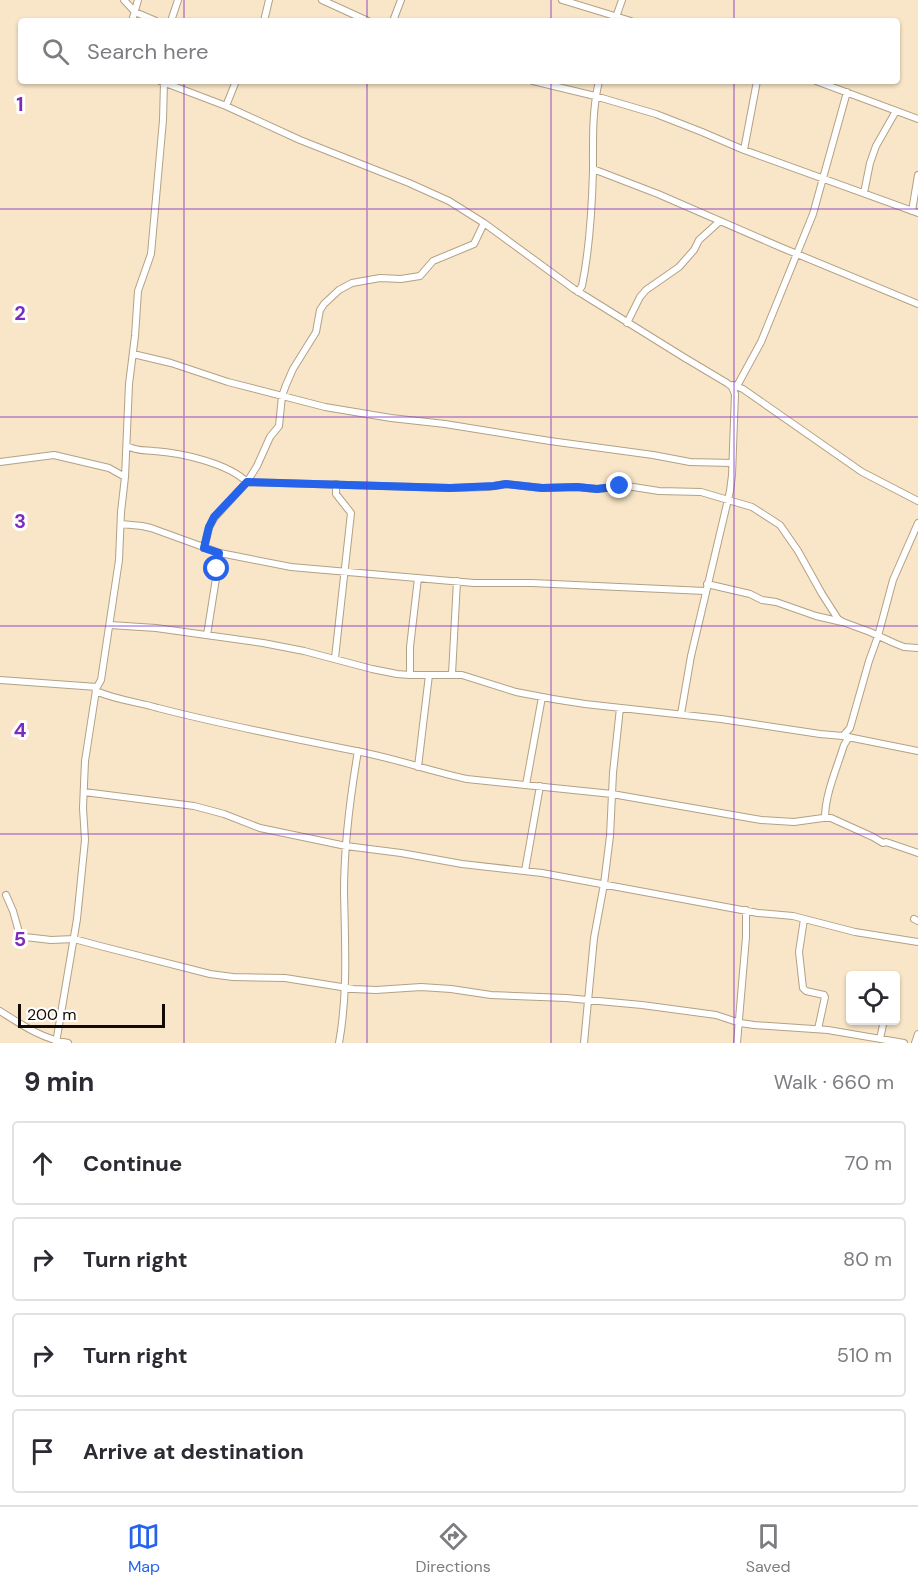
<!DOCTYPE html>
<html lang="en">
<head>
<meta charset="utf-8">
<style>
  :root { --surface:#fff; --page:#f2f2f3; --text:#2b2b33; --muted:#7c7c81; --line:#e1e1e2; --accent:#2563eb }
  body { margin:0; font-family:"DM Sans",sans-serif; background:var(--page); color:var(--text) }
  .controls { position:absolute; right:18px; bottom:18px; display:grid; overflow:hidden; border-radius:6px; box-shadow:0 2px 4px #0004 }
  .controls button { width:54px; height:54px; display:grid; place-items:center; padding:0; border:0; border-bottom:2px solid var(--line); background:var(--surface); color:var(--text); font:30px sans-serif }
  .scale { position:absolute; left:18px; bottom:15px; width:147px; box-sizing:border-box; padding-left:6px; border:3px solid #110b03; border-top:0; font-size:16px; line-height:21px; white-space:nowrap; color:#110b03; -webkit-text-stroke:4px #fff; paint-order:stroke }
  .stop { position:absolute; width:18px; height:18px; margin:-14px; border:4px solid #2563eb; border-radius:50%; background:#fff }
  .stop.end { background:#2563eb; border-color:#fff; box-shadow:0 2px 6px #0008 }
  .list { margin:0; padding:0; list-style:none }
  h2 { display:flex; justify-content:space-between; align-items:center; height:78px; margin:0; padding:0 24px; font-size:26px }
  h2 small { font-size:20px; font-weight:400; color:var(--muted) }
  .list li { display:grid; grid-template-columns:39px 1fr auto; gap:18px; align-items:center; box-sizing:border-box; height:84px; margin:0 12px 12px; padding:0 12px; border:2px solid var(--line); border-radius:6px }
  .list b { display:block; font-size:22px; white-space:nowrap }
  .list em { font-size:20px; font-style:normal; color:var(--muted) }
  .icon { flex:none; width:33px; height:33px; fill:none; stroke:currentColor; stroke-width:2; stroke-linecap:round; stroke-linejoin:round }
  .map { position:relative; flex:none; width:918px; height:1043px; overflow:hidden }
  .search { position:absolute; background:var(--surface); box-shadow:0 2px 4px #0004; left:18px; right:18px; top:18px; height:66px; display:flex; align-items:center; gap:15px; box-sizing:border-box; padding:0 21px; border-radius:6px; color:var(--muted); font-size:22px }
  .sheet { height:462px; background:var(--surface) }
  nav { display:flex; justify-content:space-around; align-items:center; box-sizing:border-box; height:84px; border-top:2px solid var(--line); background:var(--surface); font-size:16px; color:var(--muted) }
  nav a { display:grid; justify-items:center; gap:3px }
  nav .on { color:var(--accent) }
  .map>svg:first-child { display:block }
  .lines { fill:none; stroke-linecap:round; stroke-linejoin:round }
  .minor-casing { stroke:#b3a185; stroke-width:8 }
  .minor { stroke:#fff; stroke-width:6 }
  .route { stroke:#2563eb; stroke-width:8 }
  .grid { fill:none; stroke:#7b2cbf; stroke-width:1.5; stroke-opacity:0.55 }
  .grid-label { font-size:20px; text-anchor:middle; font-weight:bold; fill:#7b2cbf; stroke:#fff; stroke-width:6; stroke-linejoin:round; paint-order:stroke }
</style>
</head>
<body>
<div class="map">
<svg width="918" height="1043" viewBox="0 0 918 1043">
  <rect width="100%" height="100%" fill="#f9e6c8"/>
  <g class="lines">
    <defs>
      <path id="minor" d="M 124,0 L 135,12 L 156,21
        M 322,0 L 368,21
        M 562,0 L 631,21
        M 615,20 L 622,0
        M 132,21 L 138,0
        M 171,21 L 178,0
        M 264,21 L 269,0
        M 393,21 L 401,0
        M 160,81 L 226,106 L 300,140 L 409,183 L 449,201 L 484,223 L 574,289 L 685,358 L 727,383 L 732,387 L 735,394 L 732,475 L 730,491 L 691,656 L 681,714
        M 533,81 L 595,96 L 656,114 L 702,132 L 744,150 L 918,213
        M 816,81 L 918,119
        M 226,106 L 236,81
        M 744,150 L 757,81
        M 593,169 L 658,194 L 780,247 L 918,304
        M 864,193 L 870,163 L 876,146 L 896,111
        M 912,211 L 918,175
        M 578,292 L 582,286 C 590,247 592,209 593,170 C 593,140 592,110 599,81
        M 627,323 L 640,297 L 646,290 L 679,267 L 694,250 L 699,240 L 720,221
        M 133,354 L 171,363 L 228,382 L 325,407 L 391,418 L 445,424 L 550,441 L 653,455 L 690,462 L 732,463
        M 733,385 L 743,389 L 862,472 L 918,501
        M 737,386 L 761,342 L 813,214 L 847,92
        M 127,446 C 136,451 144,450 154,451 C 182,453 227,463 247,482 L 450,488 L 488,487 L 506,484 L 542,488 L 577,487 L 597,489 L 627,486 L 659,491 L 701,492 L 752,507 L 780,525 L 798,551 L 822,594 L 838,619 L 843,622 L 870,632 L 894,643 L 904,647 L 918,648
        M 0,462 L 54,455 L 109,468 L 125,477
        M 121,524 L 142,526 L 151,528 L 220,553 L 291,567 L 474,583 L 532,583 L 705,591
        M 204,548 L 209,527 L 215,517 L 247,482 L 257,466 L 270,437 L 279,426 L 282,396 L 286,385 L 293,369 L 316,332 L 320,310 L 324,304 L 339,290 L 352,283 L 380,278 L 401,279 L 420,276 L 433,261 L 474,244 L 484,223
        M 707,584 L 750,594 L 762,600 L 776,602 L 816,616 L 842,622
        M 110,625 L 156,628 L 263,643 L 304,651 L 372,669 L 397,674 L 410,675 L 462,675 L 516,692 L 553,699 L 585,704 L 721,719 L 820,734 L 843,736 L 918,751
        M 207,635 L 220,553
        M 335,658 L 351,513 L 336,494 L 336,484
        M 452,674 L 457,581
        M 410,675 L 410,647 L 418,578
        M 0,680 L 97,687 L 101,680 L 119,560 L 121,512 L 125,477 L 129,384 L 135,336 L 138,291 L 151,254 L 163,120 L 164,82
        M 96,691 C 116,700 138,702 158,708 C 224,725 290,738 356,751 C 394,758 430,771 467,779 L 612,794 L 761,820 L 794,822 L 823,818 L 831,818 L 873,837 L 883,843 L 886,842 L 918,853
        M 843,736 L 850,728 L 869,661 L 878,636 L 893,580 L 918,523
        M 418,767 L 429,675
        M 526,785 L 542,697
        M 84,792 L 194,806 L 224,814 L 260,828 L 346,846 L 401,853 L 462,864 L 542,873 L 758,913 L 793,916 L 855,932 L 918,942
        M 825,818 C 825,794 837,768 844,745 L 849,737
        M 525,871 L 540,786
        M 6,895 L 13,911 L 19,932 L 25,937 L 51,940 L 74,939 L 104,947 L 210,974 L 233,977 L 285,978 L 354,989 L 376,990 L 421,987 L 451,989 L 491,995 L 566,998 L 642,1005 L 716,1015 L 740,1023 L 754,1025 L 828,1030 L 904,1043
        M 804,919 L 799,952 L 803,988 L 806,991 L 824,995 L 825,997 L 818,1029
        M 914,919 L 918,921
        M 0,1011 C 22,1025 42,1039 68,1043
        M 880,1039 L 884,1020
        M 56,1043 L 77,919 L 85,840 L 83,808 L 85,761 L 96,690
        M 339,1043 C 348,993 345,943 344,892 C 344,845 350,798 358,751
        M 584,1043 L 594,938 L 604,884 L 610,836 L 613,773 L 620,708
        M 737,1043 L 746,937 L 746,910
        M 915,1043 L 918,1034"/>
    </defs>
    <use href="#minor" class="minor-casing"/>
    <use href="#minor" class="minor"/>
  </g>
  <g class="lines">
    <path class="route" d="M 217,569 L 219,553 L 204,548 L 209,527 L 214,517 L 247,482 L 450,488 L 494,486 L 506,484 L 542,488 L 577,487 L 597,489 L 620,486"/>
  </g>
  <path class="grid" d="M 184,0 L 184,21M 367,0 L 367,21M 551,0 L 551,21M 734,0 L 734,21M 184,81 L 184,1043M 367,81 L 367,1043M 551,81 L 551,1043M 734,81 L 734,1043M 0,209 L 918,209M 0,417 L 918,417M 0,626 L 918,626M 0,834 L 918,834"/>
  <g class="grid-label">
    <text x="20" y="111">1</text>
    <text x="20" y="320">2</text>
    <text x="20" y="528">3</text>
    <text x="20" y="737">4</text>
    <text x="20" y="946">5</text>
  </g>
</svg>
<div class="controls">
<button><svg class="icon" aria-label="locate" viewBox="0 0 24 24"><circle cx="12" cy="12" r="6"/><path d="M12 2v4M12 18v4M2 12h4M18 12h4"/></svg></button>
</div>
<div class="scale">200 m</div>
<div class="stop" style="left:217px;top:569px"></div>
<div class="stop end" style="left:620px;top:486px"></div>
<div class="search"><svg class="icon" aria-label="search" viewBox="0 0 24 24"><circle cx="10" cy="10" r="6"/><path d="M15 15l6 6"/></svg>Search here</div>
</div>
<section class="sheet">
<h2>9 min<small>Walk · 660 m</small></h2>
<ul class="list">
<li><svg class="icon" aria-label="ahead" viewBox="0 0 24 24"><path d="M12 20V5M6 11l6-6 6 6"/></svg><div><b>Continue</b></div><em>70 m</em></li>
<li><svg class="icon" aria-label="right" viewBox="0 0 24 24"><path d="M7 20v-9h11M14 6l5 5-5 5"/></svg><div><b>Turn right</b></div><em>80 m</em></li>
<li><svg class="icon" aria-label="right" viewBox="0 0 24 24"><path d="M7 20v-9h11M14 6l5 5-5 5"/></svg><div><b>Turn right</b></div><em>510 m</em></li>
<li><svg class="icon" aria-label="arrive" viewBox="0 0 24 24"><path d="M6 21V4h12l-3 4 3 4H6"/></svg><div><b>Arrive at destination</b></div></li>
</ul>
</section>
<nav>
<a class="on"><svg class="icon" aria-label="map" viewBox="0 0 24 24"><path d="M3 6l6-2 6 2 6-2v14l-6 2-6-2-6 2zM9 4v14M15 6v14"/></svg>Map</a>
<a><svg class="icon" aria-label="directions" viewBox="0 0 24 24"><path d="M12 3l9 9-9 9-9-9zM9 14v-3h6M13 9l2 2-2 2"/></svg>Directions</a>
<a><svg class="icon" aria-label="saved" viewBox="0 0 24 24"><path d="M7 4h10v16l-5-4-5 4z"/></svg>Saved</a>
</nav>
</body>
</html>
